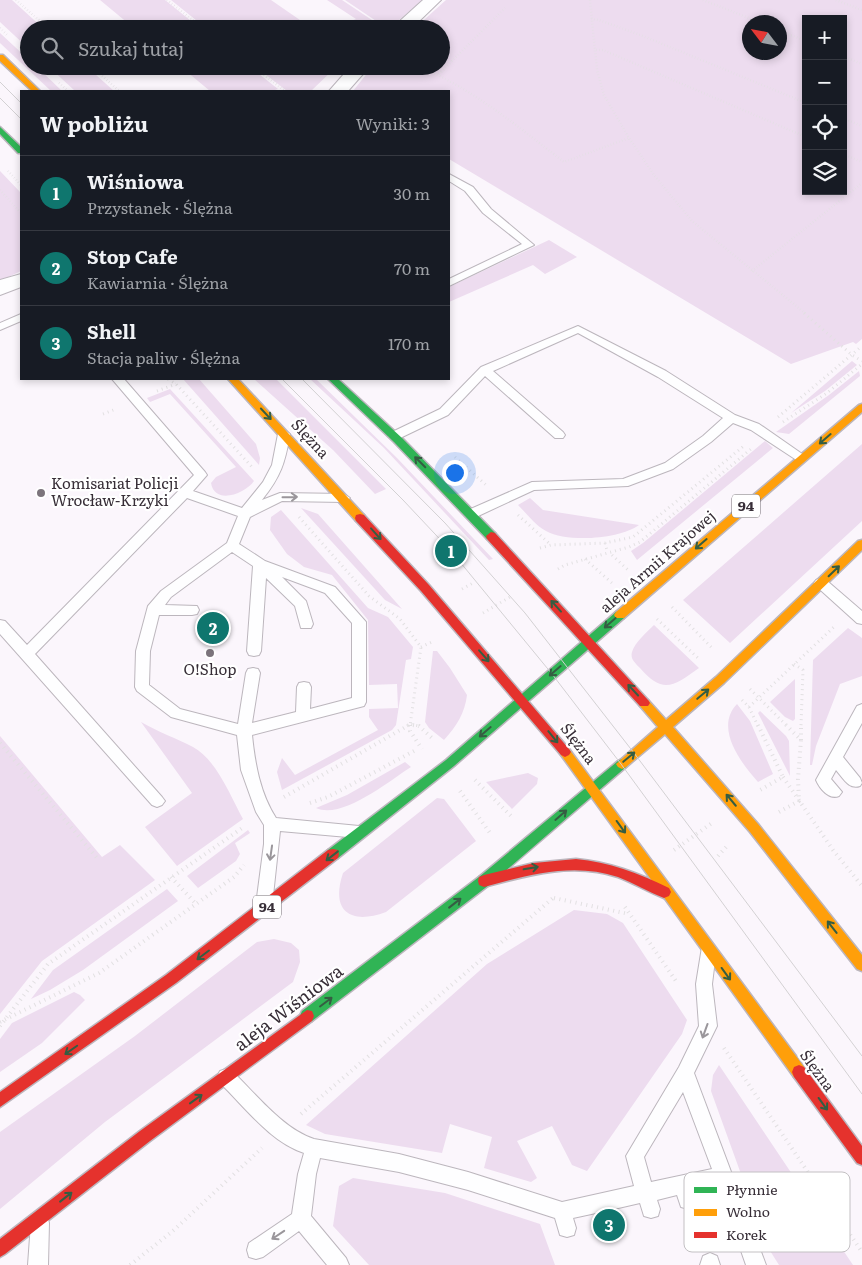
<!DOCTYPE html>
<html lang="pl">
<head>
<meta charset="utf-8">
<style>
  :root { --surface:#171b24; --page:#242831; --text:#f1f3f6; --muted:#9ea1a6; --line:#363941; --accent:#0f766e }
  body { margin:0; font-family:Literata,serif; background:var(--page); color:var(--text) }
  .controls { position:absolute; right:15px; top:15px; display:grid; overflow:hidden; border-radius:0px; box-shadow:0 2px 8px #0003 }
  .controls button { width:45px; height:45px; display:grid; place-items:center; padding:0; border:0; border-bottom:1px solid var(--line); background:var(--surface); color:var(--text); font:25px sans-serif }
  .compass { position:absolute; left:742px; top:15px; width:45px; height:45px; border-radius:50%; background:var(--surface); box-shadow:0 2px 8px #0003; rotate:302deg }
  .you { position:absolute; left:454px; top:472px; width:18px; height:18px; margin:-12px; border:4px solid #fff; border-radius:50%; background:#1a73e8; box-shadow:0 0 0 8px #1a73e833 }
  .badge { display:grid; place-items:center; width:32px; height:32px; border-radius:50%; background:var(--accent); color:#fff; font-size:16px; font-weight:700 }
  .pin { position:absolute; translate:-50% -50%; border:2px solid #fff; box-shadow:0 1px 5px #0006 }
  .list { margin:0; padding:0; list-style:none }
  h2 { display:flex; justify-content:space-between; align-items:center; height:65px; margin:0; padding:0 20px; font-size:21px }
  h2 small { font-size:16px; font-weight:400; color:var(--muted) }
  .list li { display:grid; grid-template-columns:32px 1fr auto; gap:15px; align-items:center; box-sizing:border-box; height:75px; padding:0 20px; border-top:1px solid var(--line) }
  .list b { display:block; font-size:19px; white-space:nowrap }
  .list p { margin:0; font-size:16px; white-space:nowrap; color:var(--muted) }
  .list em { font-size:16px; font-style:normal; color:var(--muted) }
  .icon { flex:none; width:28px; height:28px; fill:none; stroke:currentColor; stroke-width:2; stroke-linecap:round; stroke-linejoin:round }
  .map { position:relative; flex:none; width:862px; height:1265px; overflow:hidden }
  .search { position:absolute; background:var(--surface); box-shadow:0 2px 8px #0003; left:20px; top:20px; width:430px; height:55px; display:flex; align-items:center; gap:12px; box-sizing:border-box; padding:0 18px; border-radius:28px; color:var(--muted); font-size:19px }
  .panel { position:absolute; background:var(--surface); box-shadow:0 2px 8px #0003; left:20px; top:90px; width:430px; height:290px; border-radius:0px }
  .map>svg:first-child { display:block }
  .green { fill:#eddcef; fill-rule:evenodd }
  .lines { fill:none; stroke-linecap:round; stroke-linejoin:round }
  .lane-casing { stroke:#bcb6bd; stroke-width:2 }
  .street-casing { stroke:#bcb6bd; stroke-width:2 }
  .fast-casing { stroke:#bcb6bd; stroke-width:3 }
  .slow-casing { stroke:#bcb6bd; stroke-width:3 }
  .jam-casing { stroke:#bcb6bd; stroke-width:3 }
  .path-far2 { stroke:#e2e0e2; stroke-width:2.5; stroke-dasharray:0.5 2.5; stroke-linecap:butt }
  .path-far1 { stroke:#e2e0e2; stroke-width:3; stroke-dasharray:1 4; stroke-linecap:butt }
  .path { stroke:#e2e0e2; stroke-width:4; stroke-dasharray:1 4.5; stroke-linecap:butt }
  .lane { fill:#fefeff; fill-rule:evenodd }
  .street { fill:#fefeff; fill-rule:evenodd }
  .fast { fill:#30b455; fill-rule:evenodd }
  .slow { fill:#ff9f0a; fill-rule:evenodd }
  .jam { fill:#e5322d; fill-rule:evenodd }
  .tram { stroke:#d3d1d3; stroke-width:1 }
  .oneway { stroke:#355d42 }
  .oneway2 { stroke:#9a969b }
  .poi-dot { fill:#7c747c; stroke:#fff; stroke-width:2 }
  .labels { text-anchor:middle; stroke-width:4.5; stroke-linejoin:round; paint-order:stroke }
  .shield { fill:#fff; stroke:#736d73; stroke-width:1 }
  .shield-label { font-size:14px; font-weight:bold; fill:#372e37 }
  .street-label { font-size:15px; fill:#372e37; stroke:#fff }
  .poi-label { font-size:15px; fill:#372e37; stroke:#fff; text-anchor:start }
  .near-street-label { font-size:18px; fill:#372e37; stroke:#fff }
  .key { fill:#fff; stroke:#c3c0c3; stroke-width:1 }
  .key-label { font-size:14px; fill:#372e37 }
</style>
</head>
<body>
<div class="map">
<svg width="862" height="1265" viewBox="0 0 862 1265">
  <rect width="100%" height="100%" fill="#fbf6fc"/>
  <path class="green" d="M 0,0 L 12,0 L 44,29 L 29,29 L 29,49 L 0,22 Z
    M 100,0 L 165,0 L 201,29 L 135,29 Z
    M 171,0 L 271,0 L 313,29 L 207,29 Z
    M 327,0 L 342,0 L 375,22 L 381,29 C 368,29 354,30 343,24 L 356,19 Z
    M 345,0 L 423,0 L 388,29 Z
    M 446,0 L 862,0 L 862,339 L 856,344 L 853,342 L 791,364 L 449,159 L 449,91 L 353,91 L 373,66 L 441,66 L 441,29 L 414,29 ZM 806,19 L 843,19 L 843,191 L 806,191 ZM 750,22 L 780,22 L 780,52 L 750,52 Z
    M 0,33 L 29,60 L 29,66 L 36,66 L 62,91 L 51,91 L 0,43 Z
    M 48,66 L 86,66 L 114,91 L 75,91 Z
    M 180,66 L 249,66 L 278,89 L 272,91 L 210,91 Z
    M 289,66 L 337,66 L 311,91 L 287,91 L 265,74 Z
    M 0,171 L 21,193 L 21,271 L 0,281 Z
    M 549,240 L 577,257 L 545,274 L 533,265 L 449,302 L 449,287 Z
    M 852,361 L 857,365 L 825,391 L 791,413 Z
    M 859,371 L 860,376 L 789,434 L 776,432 L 829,395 Z
    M 183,379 L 199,379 L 256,444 L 260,458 L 259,465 Z
    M 254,379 L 276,379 L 386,489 L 375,494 L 333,450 Z
    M 310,379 L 316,379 L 397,458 L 493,559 L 489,560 L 384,448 Z
    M 170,389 L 254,481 C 246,493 215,506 211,483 L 216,477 L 236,467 L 170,394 L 150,402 L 147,398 Z
    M 765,441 L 773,448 L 637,560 L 631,551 L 643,543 Z
    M 862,444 L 862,521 L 730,643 L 683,600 Z
    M 530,498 L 543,510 L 639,525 C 620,539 568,543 546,531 C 536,526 527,514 518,505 Z
    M 301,508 L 318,514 L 402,609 L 385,600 Z
    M 281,510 L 368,608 L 388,617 L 413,647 L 411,659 L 406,660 L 396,725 L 392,730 L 282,790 L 277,772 L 282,758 L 295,775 L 378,730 L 369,717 L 369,709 L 398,708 L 397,684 L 369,685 L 368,620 L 332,575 L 304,567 L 287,554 L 270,530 L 271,517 Z
    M 654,625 L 699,668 C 674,686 663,695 640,668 C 635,663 630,659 632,652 C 635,642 647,632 654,625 Z
    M 848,628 L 862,638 L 862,676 L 840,684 L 816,746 L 812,765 L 810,765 L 813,660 Z
    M 433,651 L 437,651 L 450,668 L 467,695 C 465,713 456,727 444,740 L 429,728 L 425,722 Z
    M 795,679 L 795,719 L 793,721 L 785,717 L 770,702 Z
    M 737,704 L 750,721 L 773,774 L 758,782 C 741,763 714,728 737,704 Z
    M 760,711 L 786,736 L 789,741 L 790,776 L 758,713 Z
    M 141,722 C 158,732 176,738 193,747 C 216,759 231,797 243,819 L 177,866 L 145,827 L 192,793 Z
    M 0,736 L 102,857 L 120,845 L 155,880 L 42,961 L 0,1014 Z
    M 405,762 L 411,767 C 389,781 342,820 316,808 L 347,795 Z
    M 528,773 L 538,778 L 537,784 L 512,809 L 486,782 Z
    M 437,798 L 444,799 L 476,841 L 386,912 C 351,925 330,912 343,873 Z
    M 248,830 L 250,833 L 235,843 L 240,854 L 236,861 L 198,888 L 187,876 Z
    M 167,889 L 178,901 L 83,970 L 50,990 L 31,999 L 53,970 Z
    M 574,910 L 607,914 L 623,923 L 687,1020 L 682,1034 L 587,1171 L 572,1165 L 552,1126 L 517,1141 L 537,1178 L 531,1182 L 484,1168 L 492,1137 L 450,1124 L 442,1153 L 325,1134 L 306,1125 L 487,964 Z
    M 274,939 L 291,943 L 299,950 L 300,962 L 293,982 L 105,1122 L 0,1209 L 0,1132 L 135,1036 L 257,942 Z
    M 74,992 L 80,995 L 85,1000 L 42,1043 L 0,1072 L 0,1039 L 12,1023 Z
    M 719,1065 L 853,1265 L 779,1265 L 767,1246 L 711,1091 L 713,1075 Z
    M 353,1178 L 445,1193 L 540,1224 L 555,1265 L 369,1265 L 333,1226 L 339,1186 Z"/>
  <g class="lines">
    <defs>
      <path id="lane" d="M 449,174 L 473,187 L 491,209 L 534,245 L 449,286 L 449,279 L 522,244 L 483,213 L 465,191 L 449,181 Z
        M 21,314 L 21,321 L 0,330 L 0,323 Z
        M 578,326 L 666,371 L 735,415 L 759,424 L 808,458 L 802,462 L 798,461 L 751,430 L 733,423 L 711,442 L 673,469 L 628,486 L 534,490 L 476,517 L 466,517 L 465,514 L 466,511 L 532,482 L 623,479 L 665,463 L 703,436 L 723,418 L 658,377 L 578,333 L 493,371 L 563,432 L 565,435 L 563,438 L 555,438 L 485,376 L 448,415 L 398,439 L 394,440 L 388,436 L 390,433 L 440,409 L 481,367 Z
        M 112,379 L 124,379 L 205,472 L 207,475 L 193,491 L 242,508 L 263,482 L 272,465 L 278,434 L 284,430 L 290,434 C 285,463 281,476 262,500 L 280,493 L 344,494 L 350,498 L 344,502 L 282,501 L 250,517 L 239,544 L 265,561 L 335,587 L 366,622 L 366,702 L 364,706 L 252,735 C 255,764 260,793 276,818 L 359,826 L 364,827 L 367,832 L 364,837 L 359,838 L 280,831 L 272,905 L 270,910 L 264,912 L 258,910 L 256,905 L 264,844 L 264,825 L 256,812 L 241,770 L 237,735 L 171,717 L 137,691 L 135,687 L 136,651 L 148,606 L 161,591 L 227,543 L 238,516 L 187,498 L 35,654 L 162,797 L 165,801 L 162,805 L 157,807 L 152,805 L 0,634 L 0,620 L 5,621 L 27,645 L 194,475 ZM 232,552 L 253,566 L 247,651 L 249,655 L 254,656 L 259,655 L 261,651 L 266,578 L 295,606 L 301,628 L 311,628 L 313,624 L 306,601 L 282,577 L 325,593 L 352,623 L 352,698 L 310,709 L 311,687 L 309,683 L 304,682 L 299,683 L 297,687 L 296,712 L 252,723 L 260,673 L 258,669 L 253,668 L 248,669 L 246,673 L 238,724 L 180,709 L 149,685 L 150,651 L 159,615 L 192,615 L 197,614 L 199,610 L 197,606 L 165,605 L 171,597 Z
        M 821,578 L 826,580 L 862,611 L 862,624 L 857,623 L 816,586 L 814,583 L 816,580 Z
        M 862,704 L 862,723 L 843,757 L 860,778 L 862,783 L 860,786 C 849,790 843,778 836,770 L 831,779 L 842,792 L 839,796 C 829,800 820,789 816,780 L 857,706 Z
        M 708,945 L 714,947 L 716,952 L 712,984 L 717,1026 L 694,1073 L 766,1265 L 746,1265 L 718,1185 L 694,1191 L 697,1200 L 695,1207 L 688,1209 L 681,1207 L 677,1195 L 657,1200 L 660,1209 L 658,1216 L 651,1218 L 644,1216 L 640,1203 L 614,1209 L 616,1219 L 614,1226 L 607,1228 L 600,1226 L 596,1213 L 573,1218 L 576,1228 L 574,1235 L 567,1237 L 560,1235 L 555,1218 L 468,1190 L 399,1172 L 320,1158 L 316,1174 L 311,1216 L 346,1258 L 349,1265 L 327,1265 L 299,1231 L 263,1257 L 256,1259 L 249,1257 L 247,1250 L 249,1243 L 292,1214 L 298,1174 L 304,1153 C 270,1142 245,1107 220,1083 L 217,1077 L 220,1071 L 226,1069 L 232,1071 C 256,1094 283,1129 314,1139 L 399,1154 L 468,1172 L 562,1202 L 634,1186 L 626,1156 L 679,1067 L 699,1026 L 696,984 L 702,947 ZM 683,1092 L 712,1169 L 651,1182 L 644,1157 Z
        M 40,1214 L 47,1216 L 49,1223 L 48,1265 L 28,1265 L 31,1223 L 33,1216 Z
        M 710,1253 L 717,1256 L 720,1265 L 700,1265 L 703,1256 Z"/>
      <path id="street" d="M 423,0 L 441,0 L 411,29 L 391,29 Z
        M 351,66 L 370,66 L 348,91 L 329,91 Z
        M 21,274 L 21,287 L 0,295 L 0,280 Z"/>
      <path id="fast" d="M 0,127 L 21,147 L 21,153 L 18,153 L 0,134 Z
        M 328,379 L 338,379 L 402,438 L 495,533 L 496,536 L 495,539 L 487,539 L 394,442 Z
        M 620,611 L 624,612 L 626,615 L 624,618 L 454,766 L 338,858 L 333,859 L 328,858 L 327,854 L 328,850 L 446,760 L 616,612 Z
        M 622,759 L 626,761 L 628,764 L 626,767 L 489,885 L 312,1021 L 307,1022 L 302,1021 L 300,1016 L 302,1011 L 479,877 L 618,761 Z"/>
      <path id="slow" d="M 0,55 L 3,55 L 40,91 L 32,91 L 0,61 Z
        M 228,379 L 238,379 L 364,515 L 365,518 L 364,521 L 356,521 Z
        M 862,404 L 862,412 L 624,618 L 616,618 L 614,615 L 616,612 L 859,405 Z
        M 862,540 L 862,550 L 724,683 L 673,727 L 758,824 L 862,955 L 862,971 L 857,969 L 750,832 L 665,734 L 626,767 L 622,769 L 618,767 L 616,764 L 658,727 L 640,706 L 638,703 L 640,700 L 648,700 L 666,720 L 716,677 L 858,541 Z
        M 565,747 L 569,749 L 804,1067 L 806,1072 L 804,1077 L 799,1079 L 794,1077 L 561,755 L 559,752 L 561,749 Z"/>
      <path id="jam" d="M 360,514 L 364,515 L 429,585 L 569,749 L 571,752 L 569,755 L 565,757 L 561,755 L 421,591 L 356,521 L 355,518 L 356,515 Z
        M 491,532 L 495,533 L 648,700 L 650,703 L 648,706 L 640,706 L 487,539 L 486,536 Z
        M 333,849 L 338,850 L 339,854 L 338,858 L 176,983 L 0,1107 L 0,1092 L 166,975 L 328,850 Z
        M 576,859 C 609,862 638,873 669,888 L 671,892 L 669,896 L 664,898 C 648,892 634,883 618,877 C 573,862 528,875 484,887 L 479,885 L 478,881 L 479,877 L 484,875 L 534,863 Z
        M 307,1010 L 312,1011 L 314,1016 L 312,1021 L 150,1141 L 5,1254 L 0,1257 L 0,1239 L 140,1131 Z
        M 799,1065 L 804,1067 L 862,1146 L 862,1165 L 857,1163 L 794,1077 L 792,1072 L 794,1067 Z"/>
    </defs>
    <use href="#lane" class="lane-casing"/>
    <use href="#street" class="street-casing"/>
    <use href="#fast" class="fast-casing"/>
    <use href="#slow" class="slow-casing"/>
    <use href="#jam" class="jam-casing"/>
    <path class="path-far2" d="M 16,0 L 49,29
      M 167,0 L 204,29
      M 590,0 L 597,70 L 604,95 L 629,138 L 654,175 L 692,221 L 806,314
      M 703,0 L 759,22
      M 836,0 L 862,10
      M 591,19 L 599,20 L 643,36 L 806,103
      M 0,28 L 8,36
      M 780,31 L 806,41
      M 596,50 L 603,50 L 806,137
      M 843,56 L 862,64
      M 91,66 L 119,91
      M 252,66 L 285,91
      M 418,66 C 473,89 517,126 564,162 L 629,138
      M 439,74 L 505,8
      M 59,83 L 68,91
      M 843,118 L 862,126
      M 843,154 L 862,162
      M 8,171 L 21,185
      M 0,190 L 21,213
      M 752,271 L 862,183"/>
    <path class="path-far1" d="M 804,313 L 852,355 L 862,361
      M 168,379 L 176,384 L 252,467
      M 157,391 L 176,384
      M 103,414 L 116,409
      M 778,417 L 862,346
      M 783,422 L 827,393 L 862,364
      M 455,457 L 486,485
      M 518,515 L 551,545
      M 299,517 L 369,596 L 400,619 L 421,647 L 410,726
      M 605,543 L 607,550
      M 540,548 L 551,545 L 605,543 L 633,537 L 745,445
      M 612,555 L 628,570
      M 585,559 L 613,584
      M 558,569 L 565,565 L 629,547 L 640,542 L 751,449
      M 462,589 L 473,583
      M 672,607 L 713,649
      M 483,613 L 510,597
      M 657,619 L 700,660
      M 421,647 L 434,641
      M 794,664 L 803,670 L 801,726
      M 750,689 L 787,726
      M 742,700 L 749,707 L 758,726
      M 749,707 L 836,625
      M 407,726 L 410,724 L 419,726"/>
    <path class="path" d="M 410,725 L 410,731 L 422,749
      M 413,725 L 419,726 L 433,739
      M 758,725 L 783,777 L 760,790
      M 801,740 L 801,725
      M 0,743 L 97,858
      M 783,777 L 833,850 L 862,886
      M 475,780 L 513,818
      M 460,791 L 490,833
      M 284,797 L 409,725
      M 310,803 L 328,797 L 414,751
      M 779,812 L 799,801 L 798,779 L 801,740 L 786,725
      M 674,850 L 712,823
      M 718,856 L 728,845
      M 171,877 L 196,904
      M 554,898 L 629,914
      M 625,907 L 678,984
      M 0,1022 L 99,973 L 234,877 L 244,865
      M 0,1026 L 48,964 L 245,826
      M 724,1048 L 862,1252
      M 301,1114 L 553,898
      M 130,1265 L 174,1230 L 262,1148"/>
    <use href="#lane" class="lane"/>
    <use href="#street" class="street"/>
    <use href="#fast" class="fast"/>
    <use href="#slow" class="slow"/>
    <use href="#jam" class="jam"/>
    <path class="tram" d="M 0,82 L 21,103
      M 0,98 L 21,119
      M 282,379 L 403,500 L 451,551 L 552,674 L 621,764 L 862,1094
      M 302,379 L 445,523 L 525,613 L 634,753 L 862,1056"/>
  </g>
  <defs><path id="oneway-shaft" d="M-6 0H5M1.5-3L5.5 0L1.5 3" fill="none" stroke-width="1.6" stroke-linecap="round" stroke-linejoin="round" transform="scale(1.25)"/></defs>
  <g class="oneway">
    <use href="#oneway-shaft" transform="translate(266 414) rotate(47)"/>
    <use href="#oneway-shaft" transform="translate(825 439) rotate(139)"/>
    <use href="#oneway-shaft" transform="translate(420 462) rotate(-135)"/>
    <use href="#oneway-shaft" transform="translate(376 534) rotate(48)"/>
    <use href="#oneway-shaft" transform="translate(701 544) rotate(139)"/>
    <use href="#oneway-shaft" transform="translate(834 571) rotate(-44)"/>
    <use href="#oneway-shaft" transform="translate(556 606) rotate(-132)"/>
    <use href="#oneway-shaft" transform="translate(610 623) rotate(139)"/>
    <use href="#oneway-shaft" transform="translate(484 656) rotate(49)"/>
    <use href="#oneway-shaft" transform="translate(555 671) rotate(139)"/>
    <use href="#oneway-shaft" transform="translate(633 690) rotate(-133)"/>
    <use href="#oneway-shaft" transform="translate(703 694) rotate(-40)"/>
    <use href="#oneway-shaft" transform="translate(485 732) rotate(139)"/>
    <use href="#oneway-shaft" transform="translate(553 737) rotate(51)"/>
    <use href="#oneway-shaft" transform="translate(629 757) rotate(-40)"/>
    <use href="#oneway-shaft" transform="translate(731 800) rotate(-130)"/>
    <use href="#oneway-shaft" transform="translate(561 815) rotate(-41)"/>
    <use href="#oneway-shaft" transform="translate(621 827) rotate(54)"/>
    <use href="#oneway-shaft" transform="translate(332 856) rotate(142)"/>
    <use href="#oneway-shaft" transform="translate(531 868) rotate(-10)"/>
    <use href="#oneway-shaft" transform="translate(455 903) rotate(-38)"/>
    <use href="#oneway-shaft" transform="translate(832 927) rotate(-128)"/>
    <use href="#oneway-shaft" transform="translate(203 955) rotate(143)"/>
    <use href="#oneway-shaft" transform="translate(726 974) rotate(54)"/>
    <use href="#oneway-shaft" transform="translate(326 1002) rotate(-37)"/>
    <use href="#oneway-shaft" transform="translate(71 1050) rotate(145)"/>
    <use href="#oneway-shaft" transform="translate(196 1099) rotate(-36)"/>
    <use href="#oneway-shaft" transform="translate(823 1104) rotate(54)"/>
    <use href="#oneway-shaft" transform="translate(66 1197) rotate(-38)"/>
  </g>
  <g class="oneway2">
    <use href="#oneway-shaft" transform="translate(290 497) rotate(-1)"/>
    <use href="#oneway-shaft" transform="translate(271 853) rotate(98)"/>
    <use href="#oneway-shaft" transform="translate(705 1031) rotate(110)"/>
    <use href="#oneway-shaft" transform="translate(278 1235) rotate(146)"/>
  </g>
  <g class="poi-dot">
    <circle cx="41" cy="493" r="5"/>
    <circle cx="210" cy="653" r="5"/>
  </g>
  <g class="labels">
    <g class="shield">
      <rect x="732" y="494.5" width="28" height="23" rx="4"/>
      <rect x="253" y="895.5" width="28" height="23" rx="4"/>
    </g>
    <g class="shield-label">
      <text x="746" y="511">94</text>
      <text x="267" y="912">94</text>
    </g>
    <g class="street-label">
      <text transform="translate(310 439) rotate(47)" y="5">Ślężna</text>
      <text transform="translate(658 562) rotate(-41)" y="5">aleja Armii Krajowej</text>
      <text transform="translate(578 744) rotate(52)" y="5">Ślężna</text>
      <text transform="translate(817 1071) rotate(54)" y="5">Ślężna</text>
    </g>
    <g class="poi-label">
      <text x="51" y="489">Komisariat Policji<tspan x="51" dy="17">Wrocław-Krzyki</tspan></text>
      <text x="210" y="675" text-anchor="middle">O!Shop</text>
    </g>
    <g class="near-street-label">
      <text transform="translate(289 1008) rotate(-37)" y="6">aleja Wiśniowa</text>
    </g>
  </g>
  <rect x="684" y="1172" width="166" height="80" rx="8" class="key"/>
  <rect x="694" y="1187" width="23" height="6" fill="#30b455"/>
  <rect x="694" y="1209" width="23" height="7" fill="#ff9f0a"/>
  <rect x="694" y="1232" width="23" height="6" fill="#e5322d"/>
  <g class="key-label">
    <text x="726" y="1195">Płynnie</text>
    <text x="726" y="1217">Wolno</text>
    <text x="726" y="1240">Korek</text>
  </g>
</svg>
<div class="controls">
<button>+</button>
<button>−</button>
<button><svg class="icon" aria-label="locate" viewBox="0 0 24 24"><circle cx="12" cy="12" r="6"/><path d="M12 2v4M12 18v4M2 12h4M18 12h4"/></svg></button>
<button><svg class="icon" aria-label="layers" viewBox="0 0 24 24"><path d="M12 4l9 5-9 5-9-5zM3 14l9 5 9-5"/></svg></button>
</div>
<svg class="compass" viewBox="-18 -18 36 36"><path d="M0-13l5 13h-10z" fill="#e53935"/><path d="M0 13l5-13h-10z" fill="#9ea1a6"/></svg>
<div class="you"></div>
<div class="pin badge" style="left:451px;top:551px">1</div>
<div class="pin badge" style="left:213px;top:628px">2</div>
<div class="pin badge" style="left:609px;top:1225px">3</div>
<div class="search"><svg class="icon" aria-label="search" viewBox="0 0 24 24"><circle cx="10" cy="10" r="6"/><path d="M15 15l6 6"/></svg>Szukaj tutaj</div>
<section class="panel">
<h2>W pobliżu<small>Wyniki: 3</small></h2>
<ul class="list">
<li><span class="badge">1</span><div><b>Wiśniowa</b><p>Przystanek · Ślężna</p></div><em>30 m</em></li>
<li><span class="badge">2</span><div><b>Stop Cafe</b><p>Kawiarnia · Ślężna</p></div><em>70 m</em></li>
<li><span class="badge">3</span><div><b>Shell</b><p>Stacja paliw · Ślężna</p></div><em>170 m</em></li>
</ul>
</section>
</div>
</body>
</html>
